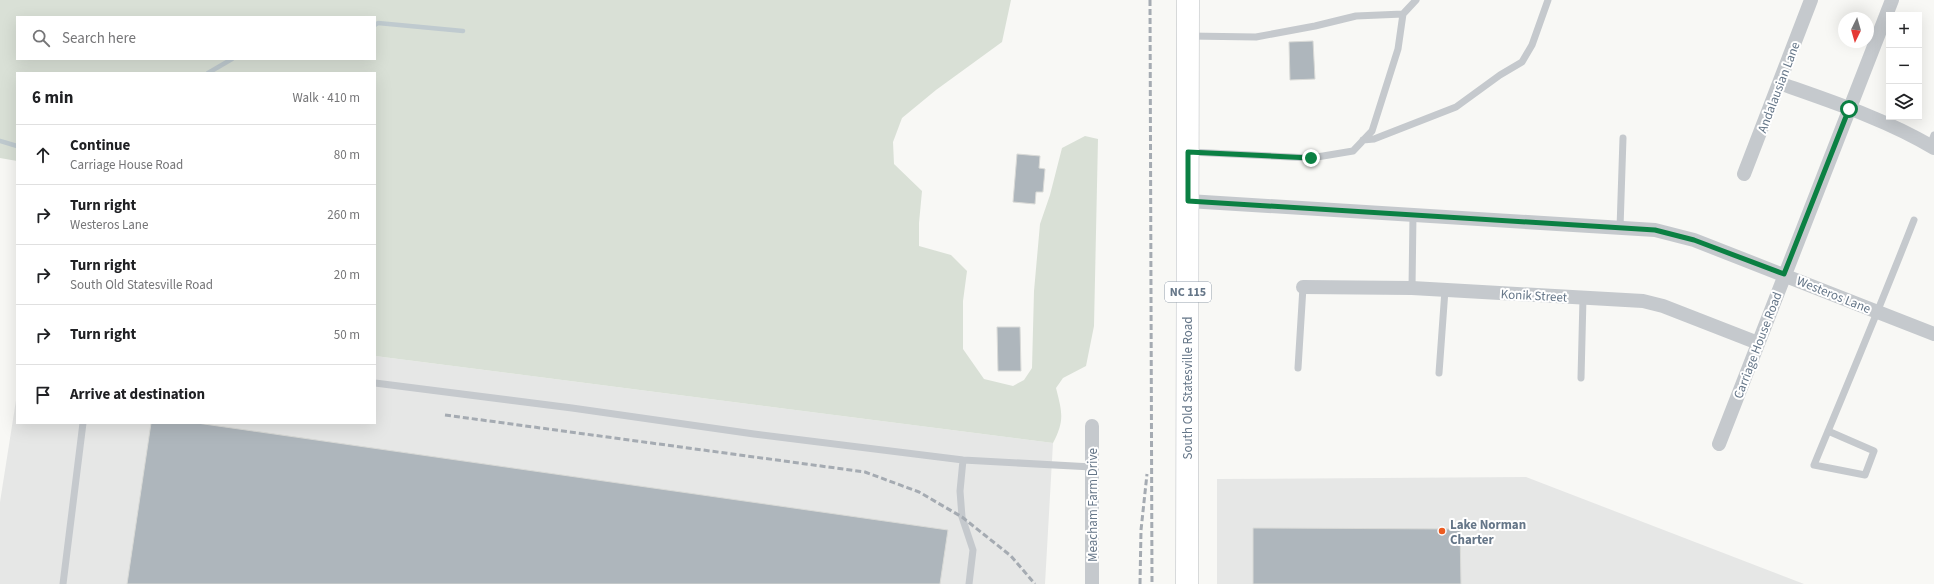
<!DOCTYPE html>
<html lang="en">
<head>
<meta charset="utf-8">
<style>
  :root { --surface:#fff; --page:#f6f6f6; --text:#202124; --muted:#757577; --line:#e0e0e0 }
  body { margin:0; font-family:"Source Sans 3",sans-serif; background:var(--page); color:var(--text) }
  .controls { position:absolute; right:12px; top:12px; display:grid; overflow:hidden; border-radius:0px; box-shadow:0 4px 16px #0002 }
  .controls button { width:36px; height:36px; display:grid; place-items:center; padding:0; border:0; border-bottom:1px solid var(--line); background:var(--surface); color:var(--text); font:20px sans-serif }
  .compass { position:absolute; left:1838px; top:12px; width:36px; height:36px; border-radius:50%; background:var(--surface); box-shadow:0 4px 16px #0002; rotate:185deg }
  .stop { position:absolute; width:12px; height:12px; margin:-9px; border:3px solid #0b8043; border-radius:50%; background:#fff }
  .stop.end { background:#0b8043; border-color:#fff; box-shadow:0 1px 4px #0008 }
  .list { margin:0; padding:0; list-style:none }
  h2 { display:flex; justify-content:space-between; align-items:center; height:52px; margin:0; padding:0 16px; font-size:17px }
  h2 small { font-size:13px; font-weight:400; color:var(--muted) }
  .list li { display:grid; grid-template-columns:26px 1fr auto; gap:12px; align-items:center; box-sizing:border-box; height:60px; padding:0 16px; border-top:1px solid var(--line) }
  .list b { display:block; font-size:15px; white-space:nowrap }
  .list p { margin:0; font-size:13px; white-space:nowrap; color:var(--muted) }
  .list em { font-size:13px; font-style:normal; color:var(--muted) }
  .icon { flex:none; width:22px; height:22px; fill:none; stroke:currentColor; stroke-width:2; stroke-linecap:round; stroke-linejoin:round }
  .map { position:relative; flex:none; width:1934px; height:584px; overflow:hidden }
  .search { position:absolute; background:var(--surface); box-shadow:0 4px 16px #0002; left:16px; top:16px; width:360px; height:44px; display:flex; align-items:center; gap:10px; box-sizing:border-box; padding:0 14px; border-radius:0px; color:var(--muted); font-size:15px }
  .panel { position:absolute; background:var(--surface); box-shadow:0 4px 16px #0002; left:16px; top:72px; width:360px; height:352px; border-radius:0px }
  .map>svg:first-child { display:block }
  .built { fill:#e6e7e6 }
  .green { fill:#d9e0d6; fill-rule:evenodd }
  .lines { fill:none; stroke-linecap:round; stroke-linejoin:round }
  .stream { stroke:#bfcacf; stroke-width:4.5 }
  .building { fill:#aeb6bc; stroke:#d9dad7 }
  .primary-casing { stroke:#b8bcc0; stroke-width:23 }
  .lane { stroke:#c5c9cd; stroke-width:7 }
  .street { stroke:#c5c9cd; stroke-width:14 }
  .primary { stroke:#fff; stroke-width:22 }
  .rail { stroke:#a5abb2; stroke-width:3; stroke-dasharray:6 3; stroke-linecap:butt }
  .route { stroke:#0b8043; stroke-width:5 }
  .poi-dot { fill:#ec5c21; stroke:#fff; stroke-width:1.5 }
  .labels { text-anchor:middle; stroke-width:4; stroke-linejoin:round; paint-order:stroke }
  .shield { fill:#fff; stroke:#939fac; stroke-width:1 }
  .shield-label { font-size:12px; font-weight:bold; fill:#657688 }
  .street-label { font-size:13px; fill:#657688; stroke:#fff }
  .poi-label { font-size:13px; font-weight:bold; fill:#657688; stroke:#fff; text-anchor:start }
</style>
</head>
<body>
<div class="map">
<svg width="1934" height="584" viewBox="0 0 1934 584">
  <rect width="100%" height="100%" fill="#f8f8f5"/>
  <path class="built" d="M 375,356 L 1053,443 L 1045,584 L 0,584 L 0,502 L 17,394 L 17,423 L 375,423 Z
    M 1526,477 L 1804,584 L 1217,584 L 1217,479 Z"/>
  <path class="green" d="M 0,0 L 1011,0 L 1002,42 L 936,90 L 902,118 L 893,142 L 894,164 L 922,191 L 919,223 L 919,246 L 951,255 L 967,271 L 963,301 L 963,349 L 984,379 L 1013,386 L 1024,380 L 1032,368 L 1034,291 L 1040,224 L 1050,195 L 1062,148 L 1085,136 L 1098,139 L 1094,326 L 1086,366 L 1063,378 L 1056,388 C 1062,412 1065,420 1053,443 L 375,356 L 375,73 L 17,73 L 17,161 L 0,158 ZM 17,17 L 375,17 L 375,59 L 17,59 Z"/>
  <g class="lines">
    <path class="stream" d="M 375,25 L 378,23 L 463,31
      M 208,73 L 232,59
      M 0,141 L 17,146"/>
  </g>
  <path class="building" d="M 1313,41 L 1315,79 L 1290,80 L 1289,42 Z
    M 1017,154 L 1040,156 L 1039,168 L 1045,169 L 1043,192 L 1036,192 L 1035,204 L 1013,202 Z
    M 997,327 L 1020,327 L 1021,371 L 998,371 Z
    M 151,423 L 197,423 L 948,530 L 940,584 L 127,584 Z
    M 1253,528 L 1460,529 L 1461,584 L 1253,584 Z"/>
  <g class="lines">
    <defs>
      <path id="primary" d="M 1187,584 L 1188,0"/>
    </defs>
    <use href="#primary" class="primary-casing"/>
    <path class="lane" d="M 1189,36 L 1256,37 L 1315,26 L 1356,16 L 1403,14
      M 1363,140 L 1374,139 L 1456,107 L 1500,75 L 1522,62 L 1532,45 L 1548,0
      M 1930,146 L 1934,135
      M 1190,152 L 1311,158 L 1353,151 L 1372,131 L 1398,49 L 1403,14 L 1416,0
      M 1620,228 L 1623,138
      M 1412,288 L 1413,215
      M 1298,368 L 1303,287
      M 1439,373 L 1445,290
      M 1581,378 L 1583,298
      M 375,383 L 572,408 L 754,434 L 963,460 L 1092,467
      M 1828,431 L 1874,451 L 1865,475 L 1814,465 C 1848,383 1882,302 1914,220
      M 963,460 L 960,491 L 962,517 L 973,550 L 969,584
      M 63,584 L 83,423"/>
    <path class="street" d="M 1779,83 C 1830,101 1888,120 1934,148
      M 1744,174 L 1811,0
      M 1188,201 L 1655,230 L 1694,240 L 1934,334
      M 1303,287 L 1412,288 L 1643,301 L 1663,306 L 1758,343
      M 1719,444 L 1892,0
      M 1092,584 L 1092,426"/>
    <use href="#primary" class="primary"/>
    <path class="rail" d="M 1150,0 L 1152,584
      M 445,415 L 865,472 L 919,492 L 962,517 L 1011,556 L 1035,584
      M 1140,584 L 1141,530 L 1147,474"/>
  </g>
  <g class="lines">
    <path class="route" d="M 1311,158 L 1188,152 L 1188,201 L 1655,230 L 1694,240 L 1784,274 L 1849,109"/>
  </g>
  <circle class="poi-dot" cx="1442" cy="531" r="4"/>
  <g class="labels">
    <rect class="shield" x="1165" y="282" width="46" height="20" rx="3"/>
    <g class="shield-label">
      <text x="1188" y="296">NC 115</text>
    </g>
    <g class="street-label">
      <text transform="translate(1778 87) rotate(-69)" y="5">Andalausian Lane</text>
      <text transform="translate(1834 294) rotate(22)" y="5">Westeros Lane</text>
      <text transform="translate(1534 295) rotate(3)" y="5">Konik Street</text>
      <text transform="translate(1757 345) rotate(-69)" y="5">Carriage House Road</text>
      <text transform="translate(1187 388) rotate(-90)" y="5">South Old Statesville Road</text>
      <text transform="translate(1092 505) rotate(-90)" y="5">Meacham Farm Drive</text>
    </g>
    <g class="poi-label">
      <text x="1450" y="529">Lake Norman<tspan x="1450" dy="15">Charter</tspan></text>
    </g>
  </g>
</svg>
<div class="controls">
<button>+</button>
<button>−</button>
<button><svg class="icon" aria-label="layers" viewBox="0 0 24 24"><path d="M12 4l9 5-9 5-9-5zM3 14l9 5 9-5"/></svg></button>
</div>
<svg class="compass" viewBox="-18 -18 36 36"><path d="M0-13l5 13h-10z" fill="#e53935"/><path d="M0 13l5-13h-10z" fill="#757577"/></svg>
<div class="stop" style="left:1849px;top:109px"></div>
<div class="stop end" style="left:1311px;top:158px"></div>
<div class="search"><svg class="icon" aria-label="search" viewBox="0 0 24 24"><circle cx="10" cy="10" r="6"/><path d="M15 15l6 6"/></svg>Search here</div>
<section class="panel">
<h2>6 min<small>Walk · 410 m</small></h2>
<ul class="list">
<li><svg class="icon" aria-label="ahead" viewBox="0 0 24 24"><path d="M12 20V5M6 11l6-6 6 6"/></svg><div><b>Continue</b><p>Carriage House Road</p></div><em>80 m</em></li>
<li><svg class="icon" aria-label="right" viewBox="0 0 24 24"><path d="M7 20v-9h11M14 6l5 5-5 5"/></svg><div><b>Turn right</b><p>Westeros Lane</p></div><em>260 m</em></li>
<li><svg class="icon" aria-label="right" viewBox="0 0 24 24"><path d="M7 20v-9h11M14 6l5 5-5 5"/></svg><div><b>Turn right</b><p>South Old Statesville Road</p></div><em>20 m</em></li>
<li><svg class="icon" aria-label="right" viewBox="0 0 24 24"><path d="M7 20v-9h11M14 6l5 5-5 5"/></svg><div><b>Turn right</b></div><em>50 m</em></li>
<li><svg class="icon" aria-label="arrive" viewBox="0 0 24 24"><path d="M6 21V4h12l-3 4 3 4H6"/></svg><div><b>Arrive at destination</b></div></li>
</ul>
</section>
</div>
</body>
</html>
